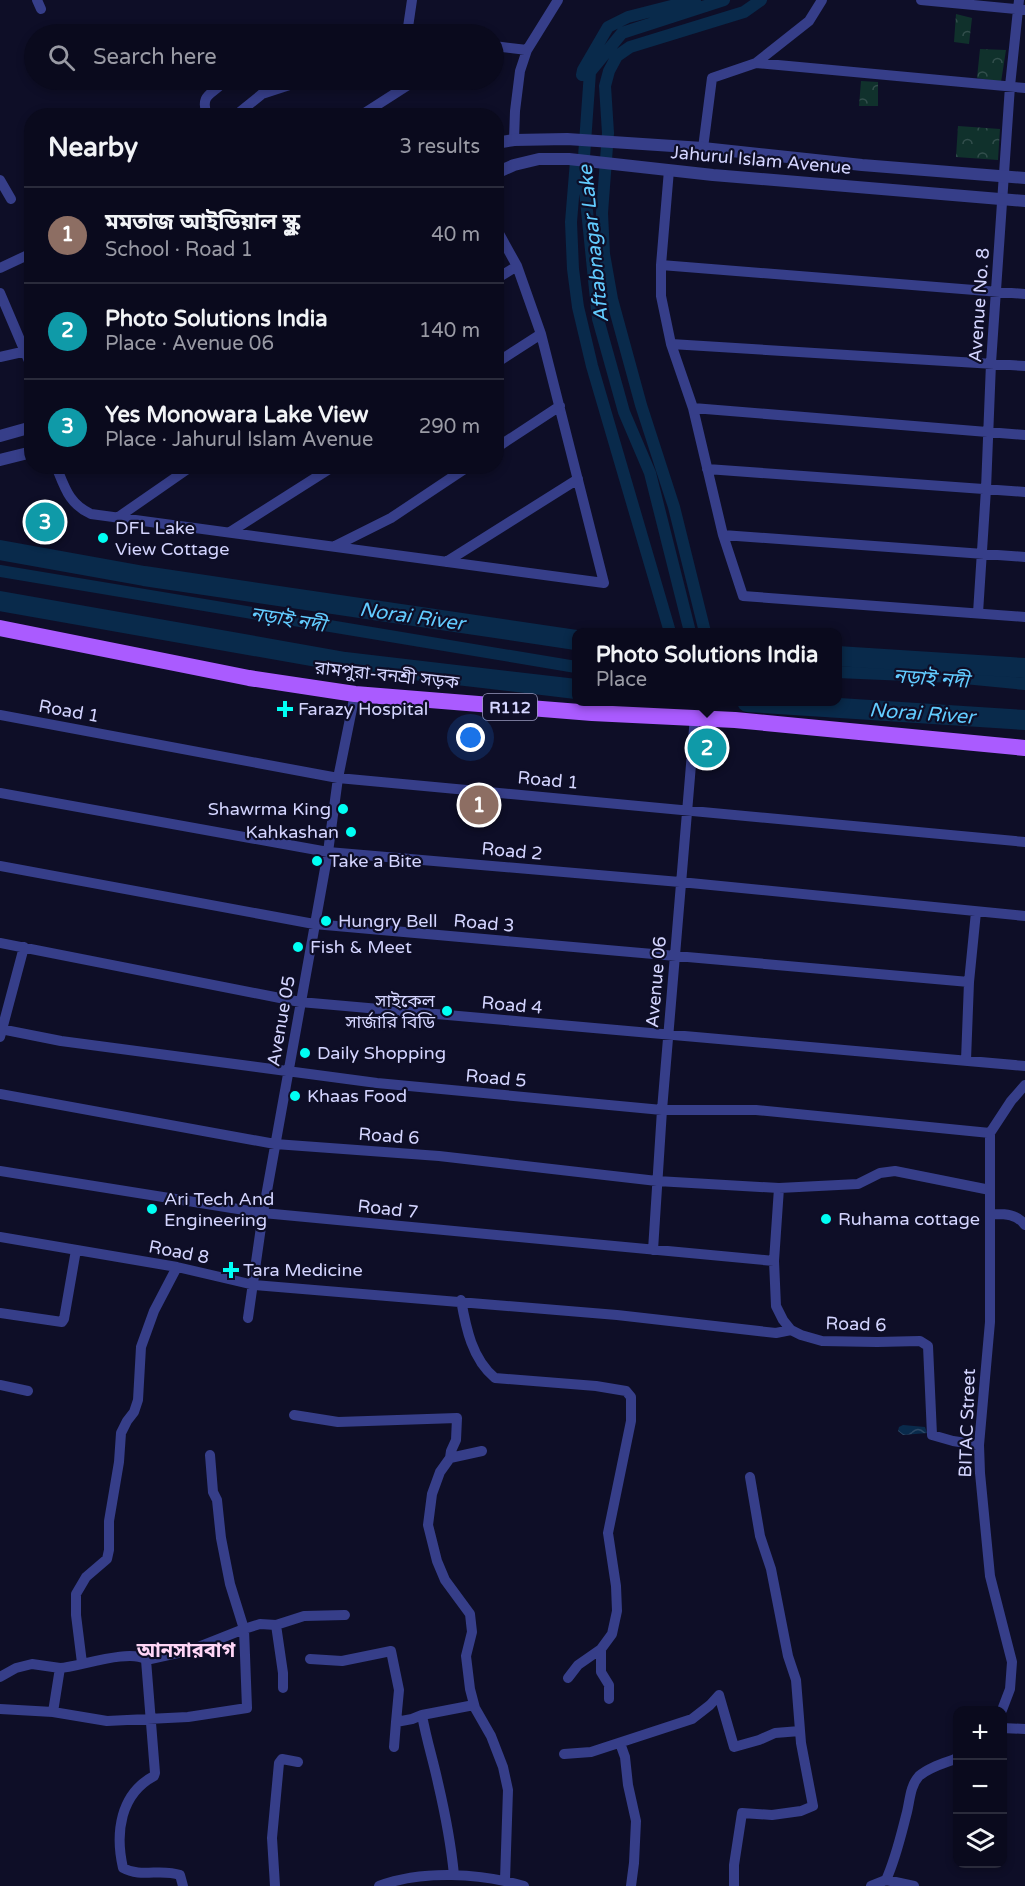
<!DOCTYPE html>
<html lang="en">
<head>
<meta charset="utf-8">
<style>
  :root { --surface:#0a0a1d; --page:#18182a; --text:#f1f3f6; --muted:#999aa4; --line:#2a2b3b; --accent:#d93025 }
  body { margin:0; font-family:"Varela Round","Noto Sans Bengali",sans-serif; background:var(--page); color:var(--text) }
  .controls { position:absolute; right:18px; bottom:18px; display:grid; overflow:hidden; border-radius:12px; box-shadow:0 3px 9px #0003 }
  .controls button { width:54px; height:54px; display:grid; place-items:center; padding:0; border:0; border-bottom:2px solid var(--line); background:var(--surface); color:var(--text); font:30px sans-serif }
  .you { position:absolute; left:471px; top:738px; width:21px; height:21px; margin:-15px; border:4px solid #fff; border-radius:50%; background:#1a73e8; box-shadow:0 0 0 9px #1a73e833 }
  .badge { display:grid; place-items:center; width:39px; height:39px; border-radius:50%; background:var(--accent); color:#fff; font-size:20px; font-weight:700 }
  .pin { position:absolute; translate:-50% -50%; border:3px solid #fff; box-shadow:0 2px 6px #0006 }
  .popup { position:absolute; left:572px; top:628px; width:270px; height:78px; box-sizing:border-box; display:grid; place-content:center; border-radius:12px; background:var(--surface); filter:drop-shadow(0 2px 4px #0005); font-size:20px; white-space:nowrap; color:var(--muted) }
  .popup b { font-size:22px; color:var(--text) }
  .popup::after { content:''; position:absolute; left:50%; top:100%; margin-left:-12px; border:12px solid transparent; border-top-color:var(--surface) }
  .list { margin:0; padding:0; list-style:none }
  h2 { display:flex; justify-content:space-between; align-items:center; height:78px; margin:0; padding:0 24px; font-size:26px }
  h2 small { font-size:20px; font-weight:400; color:var(--muted) }
  .list li { display:grid; grid-template-columns:39px 1fr auto; gap:18px; align-items:center; box-sizing:border-box; height:96px; padding:0 24px; border-top:2px solid var(--line) }
  .list b { display:block; font-size:22px; white-space:nowrap }
  .list p { margin:0; font-size:20px; white-space:nowrap; color:var(--muted) }
  .list em { font-size:20px; font-style:normal; color:var(--muted) }
  .icon { flex:none; width:33px; height:33px; fill:none; stroke:currentColor; stroke-width:2; stroke-linecap:round; stroke-linejoin:round }
  .map { position:relative; flex:none; width:1025px; height:1886px; overflow:hidden }
  .search { position:absolute; background:var(--surface); box-shadow:0 3px 9px #0003; left:24px; top:24px; width:480px; height:66px; display:flex; align-items:center; gap:15px; box-sizing:border-box; padding:0 21px; border-radius:33px; color:var(--muted); font-size:22px }
  .panel { position:absolute; background:var(--surface); box-shadow:0 3px 9px #0003; left:24px; top:108px; width:480px; height:366px; border-radius:24px }
  .map>svg:first-child { display:block }
  .forest { fill:url(#forest-crowns) }
  .water { fill:url(#water-waves) }
  .lines { fill:none; stroke-linecap:round; stroke-linejoin:round }
  .canal { stroke:#092a4b; stroke-width:12 }
  .river { stroke:#092a4b; stroke-width:20 }
  .minor { stroke:#363e89; stroke-width:10 }
  .tertiary { stroke:#363e89; stroke-width:12 }
  .primary { stroke:#aa5bff; stroke-width:16 }
  .poi-dot { fill:#00fff4; stroke:#0e0e27; stroke-width:2 }
  .labels { text-anchor:middle; stroke-width:4.5; stroke-linejoin:round; paint-order:stroke }
  .shield { fill:#0e0e27; stroke:#9999be; stroke-width:1.5 }
  .shield-label { font-size:16px; font-weight:bold; fill:#d4d5ff }
  .street-label { font-size:18px; fill:#d4d5ff; stroke:#0e0e27 }
  .poi-label { font-size:18px; fill:#d4d5ff; stroke:#0e0e27; text-anchor:start }
  .water-label { font-size:20px; font-style:italic; fill:#62ccff; stroke:#0e0e27 }
  .neighbourhood-label { font-size:20px; font-weight:bold; fill:#ffd6f6; stroke:#0e0e27 }
</style>
</head>
<body>
<div class="map">
<svg width="1025" height="1886" viewBox="0 0 1025 1886">
  <defs>
    <pattern id="forest-crowns" width="20" height="18" patternUnits="userSpaceOnUse" patternTransform="scale(1.5)"><rect width="20" height="18" fill="#10312c"/><path d="M2 6a3 3 0 1 1 6 0M12 15a3 3 0 1 1 6 0" fill="none" stroke="#324e4c"/></pattern>
    <pattern id="water-waves" width="16" height="10" patternUnits="userSpaceOnUse" patternTransform="scale(1.5)"><rect width="16" height="10" fill="#092a4b"/><path d="M0 5q4-4 8 0t8 0" fill="none" stroke="#2c4866"/></pattern>
  </defs>
  <rect width="100%" height="100%" fill="#0e0e27"/>
  <path class="forest" d="M 956,14 L 972,18 L 969,44 L 954,42 Z
    M 980,49 L 1006,50 L 1001,82 L 977,78 Z
    M 861,81 L 878,82 L 878,106 L 859,106 Z
    M 958,126 L 1000,129 L 998,160 L 956,157 Z"/>
  <path class="water" d="M 903,1425 L 925,1427 L 927,1433 L 903,1435 L 898,1431 L 899,1427 Z"/>
  <g class="lines">
    <path class="canal" d="M 582,75 L 583,70 L 608,27 L 628,17 L 695,0
      M 576,161 L 571,222 L 573,269 L 578,307 L 592,366 L 670,632
      M 0,571 L 576,667
      M 690,632 L 650,473 L 624,412 L 598,319 L 583,171 L 590,72 L 622,33 L 724,0
      M 705,632 L 674,507 L 641,405 L 612,299 L 604,254 L 602,213 L 608,133 L 605,86 L 609,71 L 617,56 L 630,47 L 744,12 L 761,0
      M 837,672 L 954,677 L 1025,684"/>
    <path class="river" d="M 0,550 L 144,576 L 576,640
      M 0,601 L 345,662 L 576,689
      M 837,656 L 1025,668
      M 747,702 L 1025,720"/>
    <path class="minor" d="M 37,0 L 41,9
      M 921,0 L 1025,10
      M 407,34 L 412,0
      M 494,46 L 527,50
      M 756,63 L 1025,88
      M 207,116 C 199,92 214,95 225,80
      M 235,116 L 262,94 L 305,80
      M 360,116 L 416,80
      M 514,140 L 515,111 L 520,71 L 527,50 L 558,0
      M 703,148 L 712,78 L 756,63 L 809,21 L 822,0
      M 669,170 L 661,265 L 661,296 L 671,344 L 693,408 L 723,535 L 743,596 L 1025,617
      M 0,180 L 11,199
      M 661,265 L 1025,294
      M 0,268 L 32,253
      M 496,279 L 517,266
      M 0,293 L 32,368
      M 671,344 L 1025,366
      M 0,357 L 31,350
      M 496,363 L 541,334
      M 693,408 L 1025,435
      M 496,448 L 560,406
      M 56,466 C 65,488 69,504 91,514 L 604,583 L 541,334 L 517,266 L 496,228
      M 707,469 L 1025,492
      M 117,518 L 192,466
      M 230,532 L 334,466
      M 723,535 L 1025,557
      M 335,546 L 391,518 L 469,466
      M 446,562 L 578,479
      M 978,613 L 986,489 L 991,363 L 1010,86 L 1019,0
      M 0,715 L 338,778 L 1025,842
      M 0,793 L 328,852 L 680,882 L 1025,916
      M 0,866 L 314,924 L 969,982
      M 0,943 L 300,1002 L 1025,1066
      M 0,1029 L 61,1041 L 377,1083 L 662,1110 L 756,1110 L 990,1133
      M 0,1037 L 24,947
      M 966,1060 L 969,982 L 976,912
      M 0,1094 L 275,1144 L 439,1156 L 657,1181 L 779,1188 L 774,1261 L 776,1306 L 783,1320 L 791,1330 L 801,1335 L 822,1341 L 877,1342 L 920,1341 L 928,1346 L 932,1435 L 953,1441 L 979,1445
      M 990,1133 L 990,1322 L 979,1445 L 980,1473 L 990,1576 L 1012,1662 L 1010,1689 L 1002,1710
      M 990,1133 L 1011,1101 L 1025,1085
      M 0,1171 L 263,1213 L 774,1261
      M 779,1188 L 858,1184 L 880,1173 L 895,1171 L 990,1190
      M 990,1214 C 1004,1214 1016,1213 1025,1225
      M 0,1237 L 177,1267 L 254,1285 L 617,1315 L 776,1333 L 791,1330
      M 653,1250 L 662,1110 L 695,717
      M 461,1300 C 466,1328 472,1359 495,1378 L 596,1386 L 626,1391 L 631,1397 L 631,1421 L 608,1533 L 616,1586 L 617,1611 L 612,1634 L 601,1649 L 578,1665 L 568,1678
      M 0,1313 L 62,1322 L 64,1319 L 76,1250
      M 248,1318 L 263,1213 L 328,852 L 338,778 L 355,694
      M 0,1385 L 28,1391
      M 294,1415 L 338,1422 L 457,1418 L 456,1440 L 451,1451 L 450,1458
      M 482,1451 L 450,1458 L 440,1472 L 432,1494 L 428,1525 L 437,1561 L 445,1580 L 470,1614 L 472,1632 L 466,1656 L 470,1689 L 475,1708 L 491,1736 L 503,1767 L 508,1790 L 505,1880
      M 276,1625 L 283,1673 L 283,1688
      M 601,1649 L 601,1672 L 609,1685 L 609,1699
      M 310,1659 L 342,1661 L 391,1651 L 399,1690 L 396,1722
      M 146,1660 L 191,1650 L 244,1629 L 230,1584 L 221,1538 L 217,1500 L 213,1492 L 210,1455
      M 82,1663 L 76,1615 L 76,1594 L 86,1577 L 107,1559 L 109,1550 L 109,1521 L 119,1462 L 121,1433 L 127,1421 L 134,1412 L 138,1400 L 141,1347 L 154,1311 L 177,1267
      M 0,1677 L 16,1668 L 32,1664 L 60,1668
      M 0,1709 L 53,1712 L 60,1668 C 78,1667 131,1648 146,1660 L 155,1773 L 154,1776 C 120,1794 115,1833 123,1868 C 141,1878 161,1868 180,1875 L 183,1886
      M 53,1712 L 107,1721 L 188,1717 L 247,1708 L 244,1629 L 260,1624 L 276,1625 L 304,1616 L 345,1615
      M 1002,1728 L 1025,1729
      M 620,1743 L 625,1757 L 628,1785 L 636,1821 L 634,1863 L 631,1886
      M 394,1747 L 396,1722 L 412,1719 L 422,1715
      M 564,1754 L 591,1752 L 692,1719 L 710,1705 L 719,1695 L 734,1747 L 759,1740 L 775,1733 L 800,1731
      M 454,1875 C 451,1844 445,1813 438,1783 C 433,1760 426,1738 422,1715 L 474,1705
      M 886,1880 L 914,1886
      M 275,1886 L 272,1838 L 279,1763 L 282,1759 L 298,1762
      M 379,1886 C 422,1870 481,1873 524,1886
      M 734,1886 L 734,1865 L 742,1813 L 772,1815 L 801,1811 L 813,1806 L 801,1743 L 796,1680 L 788,1656 L 771,1569 L 760,1536 L 750,1477
      M 871,1886 L 886,1880 C 896,1858 901,1835 907,1812 C 910,1800 910,1786 919,1776 C 929,1767 945,1763 958,1758"/>
    <path class="tertiary" d="M 496,143 L 514,140 L 567,139 L 703,148 L 862,165 L 1025,178
      M 496,173 L 514,165 L 539,159 L 569,159 L 713,175 L 1025,201
      M 0,436 L 32,427
      M 0,460 L 32,452"/>
    <path class="primary" d="M 0,628 L 249,678 L 355,694 L 592,713 L 735,720 L 1025,748"/>
  </g>
  <g class="poi-dot">
    <circle cx="103" cy="538" r="6"/>
    <path d="M282 700h6v6h6v6h-6v6h-6v-6h-6v-6h6z"/>
    <circle cx="343" cy="809" r="6"/>
    <circle cx="351" cy="832" r="6"/>
    <circle cx="317" cy="861" r="6"/>
    <circle cx="326" cy="921" r="6"/>
    <circle cx="298" cy="947" r="6"/>
    <circle cx="447" cy="1011" r="6"/>
    <circle cx="305" cy="1053" r="6"/>
    <circle cx="295" cy="1096" r="6"/>
    <circle cx="152" cy="1209" r="6"/>
    <circle cx="826" cy="1219" r="6"/>
    <path d="M228 1261h6v6h6v6h-6v6h-6v-6h-6v-6h6z"/>
  </g>
  <g class="labels">
    <rect class="shield" x="483" y="694" width="54" height="26" rx="4.5"/>
    <g class="shield-label">
      <text x="510" y="713">R112</text>
    </g>
    <g class="street-label">
      <text transform="translate(761 160) rotate(5)" y="6">Jahurul Islam Avenue</text>
      <text transform="translate(979 305) rotate(-86)" y="6">Avenue No. 8</text>
      <text transform="translate(387 675) rotate(6)" y="6">রামপুরা-বনশ্রী সড়ক</text>
      <text transform="translate(69 711) rotate(10)" y="6">Road 1</text>
      <text transform="translate(548 780) rotate(5)" y="6">Road 1</text>
      <text transform="translate(512 851) rotate(5)" y="6">Road 2</text>
      <text transform="translate(484 923) rotate(5)" y="6">Road 3</text>
      <text transform="translate(656 982) rotate(-85)" y="6">Avenue 06</text>
      <text transform="translate(512 1005) rotate(5)" y="6">Road 4</text>
      <text transform="translate(281 1021) rotate(-80)" y="6">Avenue 05</text>
      <text transform="translate(496 1078) rotate(5)" y="6">Road 5</text>
      <text transform="translate(389 1136) rotate(4)" y="6">Road 6</text>
      <text transform="translate(388 1209) rotate(6)" y="6">Road 7</text>
      <text transform="translate(179 1252) rotate(11)" y="6">Road 8</text>
      <text transform="translate(856 1324) rotate(2)" y="6">Road 6</text>
      <text transform="translate(967 1423) rotate(-88)" y="6">BITAC Street</text>
    </g>
    <g class="poi-label">
      <text x="115" y="534">DFL Lake<tspan x="115" dy="21">View Cottage</tspan></text>
      <text x="298" y="715">Farazy Hospital</text>
      <text x="331" y="815" text-anchor="end">Shawrma King</text>
      <text x="339" y="838" text-anchor="end">Kahkashan</text>
      <text x="329" y="867">Take a Bite</text>
      <text x="338" y="927">Hungry Bell</text>
      <text x="310" y="953">Fish &amp; Meet</text>
      <text x="435" y="1007" text-anchor="end">সাইকেল<tspan x="435" dy="21">সার্জারি বিডি</tspan></text>
      <text x="317" y="1059">Daily Shopping</text>
      <text x="307" y="1102">Khaas Food</text>
      <text x="164" y="1205">Ari Tech And<tspan x="164" dy="21">Engineering</tspan></text>
      <text x="838" y="1225">Ruhama cottage</text>
      <text x="243" y="1276">Tara Medicine</text>
    </g>
    <g class="water-label">
      <text transform="translate(593 244) rotate(-96)" y="7">Aftabnagar Lake</text>
      <text transform="translate(412 616) rotate(8)" y="7">Norai River</text>
      <text transform="translate(288 619) rotate(9)" y="7">নড়াই নদী</text>
      <text transform="translate(931 678) rotate(4)" y="7">নড়াই নদী</text>
      <text transform="translate(922 713) rotate(4)" y="7">Norai River</text>
    </g>
    <g class="neighbourhood-label">
      <text x="186" y="1657">আনসারবাগ</text>
    </g>
  </g>
</svg>
<div class="controls">
<button>+</button>
<button>−</button>
<button><svg class="icon" aria-label="layers" viewBox="0 0 24 24"><path d="M12 4l9 5-9 5-9-5zM3 14l9 5 9-5"/></svg></button>
</div>
<div class="you"></div>
<div class="pin badge" style="left:479px;top:805px;background:#8d6e63">1</div>
<div class="pin badge" style="left:707px;top:748px;background:#0f9aa8">2</div>
<div class="popup"><b>Photo Solutions India</b>Place</div>
<div class="pin badge" style="left:45px;top:522px;background:#0f9aa8">3</div>
<div class="search"><svg class="icon" aria-label="search" viewBox="0 0 24 24"><circle cx="10" cy="10" r="6"/><path d="M15 15l6 6"/></svg>Search here</div>
<section class="panel">
<h2>Nearby<small>3 results</small></h2>
<ul class="list">
<li><span class="badge" style="background:#8d6e63">1</span><div><b>মমতাজ আইডিয়াল স্কুল</b><p>School · Road 1</p></div><em>40 m</em></li>
<li><span class="badge" style="background:#0f9aa8">2</span><div><b>Photo Solutions India</b><p>Place · Avenue 06</p></div><em>140 m</em></li>
<li><span class="badge" style="background:#0f9aa8">3</span><div><b>Yes Monowara Lake View</b><p>Place · Jahurul Islam Avenue</p></div><em>290 m</em></li>
</ul>
</section>
</div>
</body>
</html>
